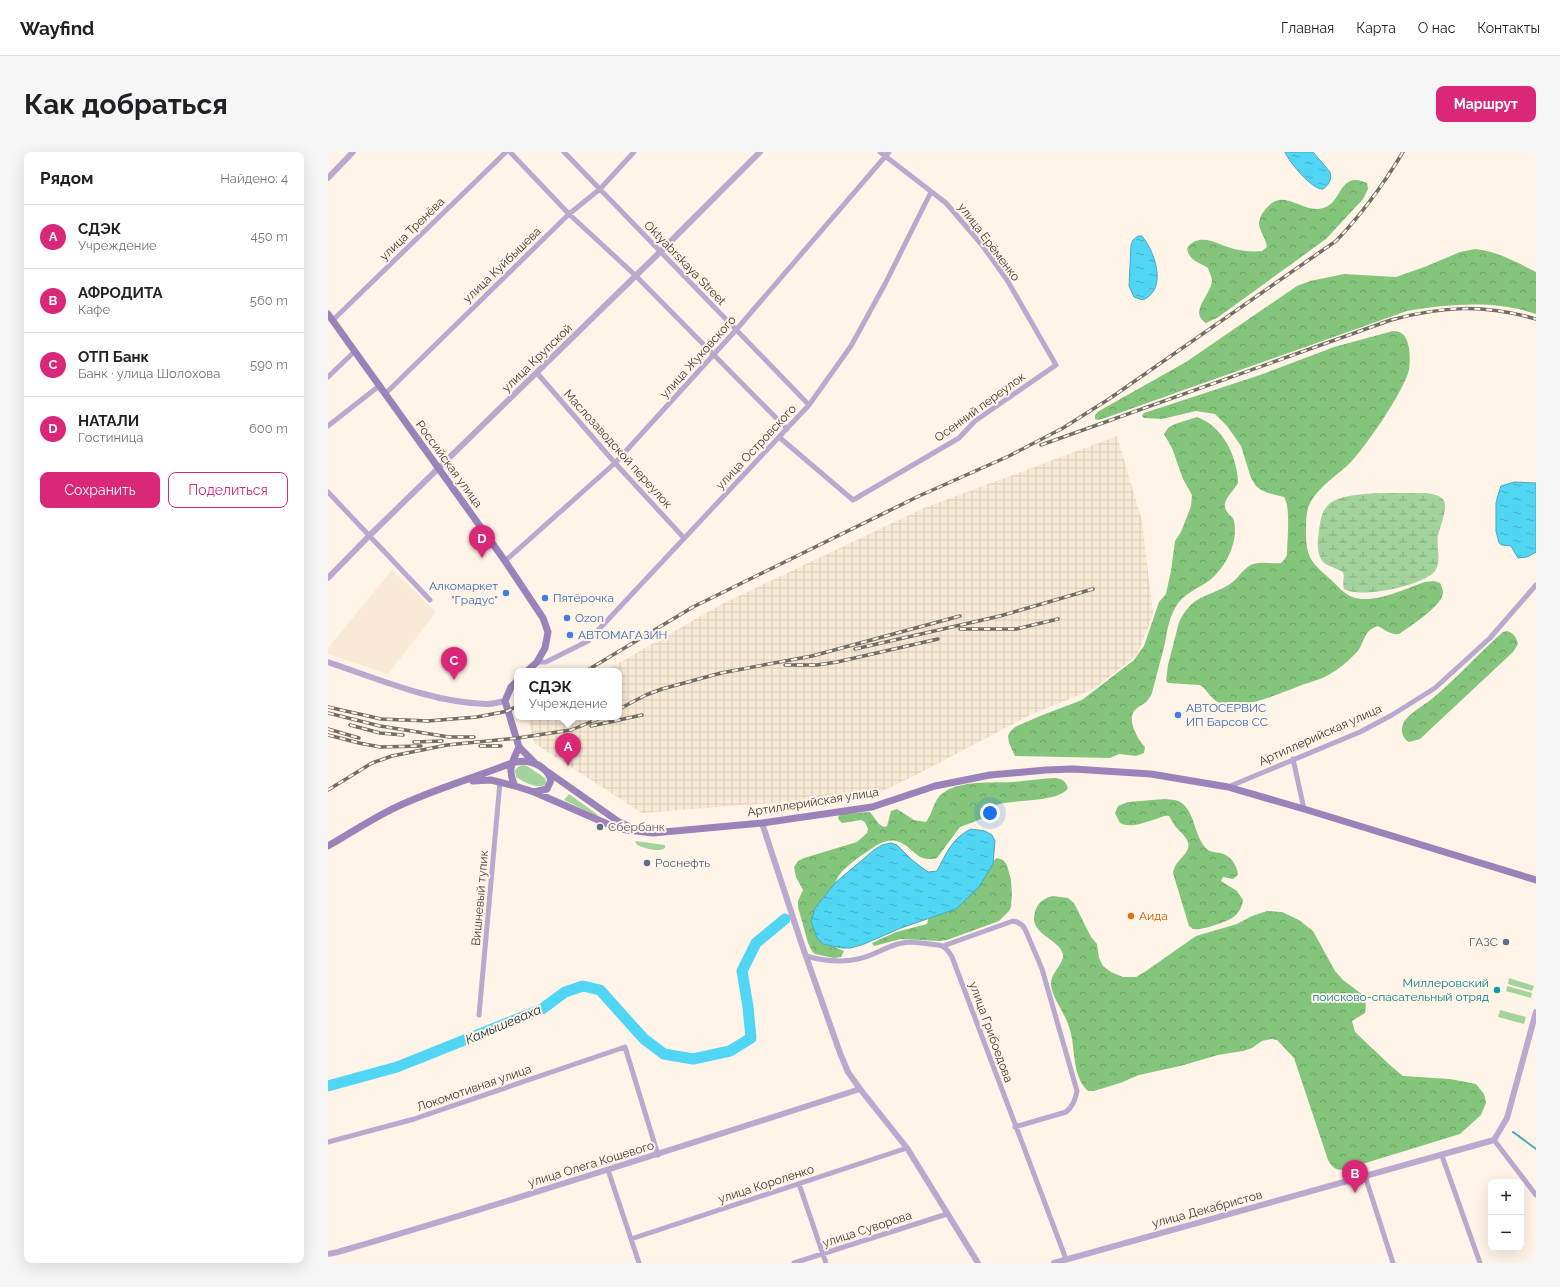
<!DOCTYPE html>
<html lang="ru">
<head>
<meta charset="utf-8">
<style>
  :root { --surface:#fff; --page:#f6f6f6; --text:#202124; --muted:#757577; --line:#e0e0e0; --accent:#db2777 }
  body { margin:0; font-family:Raleway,sans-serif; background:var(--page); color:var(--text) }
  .controls { position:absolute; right:12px; bottom:12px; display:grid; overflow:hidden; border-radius:8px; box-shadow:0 4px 16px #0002 }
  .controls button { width:36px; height:36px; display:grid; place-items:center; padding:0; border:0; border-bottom:1px solid var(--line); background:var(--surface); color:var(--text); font:20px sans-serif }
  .you { position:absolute; left:662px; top:661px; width:14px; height:14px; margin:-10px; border:3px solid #fff; border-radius:50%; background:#1a73e8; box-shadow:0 0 0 6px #1a73e833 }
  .badge { display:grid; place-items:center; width:26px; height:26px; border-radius:50%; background:var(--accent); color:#fff; font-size:13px; font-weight:700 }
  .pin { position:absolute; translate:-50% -33px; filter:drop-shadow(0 1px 2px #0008) }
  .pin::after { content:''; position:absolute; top:21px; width:14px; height:12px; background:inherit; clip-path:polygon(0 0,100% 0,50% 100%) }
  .popup { position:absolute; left:186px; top:516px; width:108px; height:52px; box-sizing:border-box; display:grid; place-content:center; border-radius:8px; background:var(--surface); filter:drop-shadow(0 1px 3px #0005); font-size:13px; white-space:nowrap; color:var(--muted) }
  .popup b { font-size:15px; color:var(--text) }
  .popup::after { content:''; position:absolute; left:50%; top:100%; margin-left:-8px; border:8px solid transparent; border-top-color:var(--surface) }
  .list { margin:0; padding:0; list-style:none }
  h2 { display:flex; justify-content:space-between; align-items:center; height:52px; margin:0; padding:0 16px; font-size:17px }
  h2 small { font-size:13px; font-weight:400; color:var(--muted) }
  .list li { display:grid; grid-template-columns:26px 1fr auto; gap:12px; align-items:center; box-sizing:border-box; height:64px; padding:0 16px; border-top:1px solid var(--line) }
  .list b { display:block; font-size:15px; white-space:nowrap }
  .list p { margin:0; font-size:13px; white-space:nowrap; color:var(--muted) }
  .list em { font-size:13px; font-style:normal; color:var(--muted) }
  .actions { display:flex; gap:8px; padding:12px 16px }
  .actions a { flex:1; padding:9px 0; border:1px solid var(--accent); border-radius:8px; text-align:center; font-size:14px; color:var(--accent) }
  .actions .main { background:var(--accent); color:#fff }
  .map { position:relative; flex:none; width:1208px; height:1111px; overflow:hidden; border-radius:8px }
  header { display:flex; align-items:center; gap:24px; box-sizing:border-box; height:56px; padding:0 20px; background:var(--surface); border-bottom:1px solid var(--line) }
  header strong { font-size:19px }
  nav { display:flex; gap:22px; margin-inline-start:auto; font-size:14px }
  .intro { display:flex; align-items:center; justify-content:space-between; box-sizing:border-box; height:96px; padding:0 24px }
  h1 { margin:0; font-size:28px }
  .button { padding:10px 18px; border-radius:8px; background:var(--accent); color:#fff; font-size:14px; font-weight:700 }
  main { display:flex; gap:24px; padding:0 24px }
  aside { flex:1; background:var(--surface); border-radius:8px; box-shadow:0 4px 16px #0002 }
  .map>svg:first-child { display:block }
  .built { fill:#f9ead6 }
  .industrial { fill:url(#industrial-grid) }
  .grass { fill:#a3d39c }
  .forest { fill:url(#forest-crowns) }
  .wetland { fill:url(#wetland-marsh) }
  .water { fill:url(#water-ripples); stroke:#4ba8bb }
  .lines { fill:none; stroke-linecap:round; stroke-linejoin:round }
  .stream { stroke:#4ba8bb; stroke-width:2 }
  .river { stroke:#50d6f4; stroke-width:11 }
  .minor { stroke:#b9a9ce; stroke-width:5 }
  .tertiary { stroke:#b9a9ce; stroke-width:6 }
  .secondary { stroke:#9b83b9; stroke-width:7 }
  .rail-casing { stroke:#726d65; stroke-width:3.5 }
  .rail { stroke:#fff4e7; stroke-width:2; stroke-dasharray:6; stroke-linecap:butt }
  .shop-dot { fill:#3f7fe0; stroke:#fff4e7; stroke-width:1.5 }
  .service-dot { fill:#5c6f8a; stroke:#fff4e7; stroke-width:1.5 }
  .food-dot { fill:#e8710a; stroke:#fff4e7; stroke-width:1.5 }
  .culture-dot { fill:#0f9aa8; stroke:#fff4e7; stroke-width:1.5 }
  .labels { text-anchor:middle; stroke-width:4; stroke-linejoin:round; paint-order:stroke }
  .street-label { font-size:12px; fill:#3f3b35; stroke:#fff4e7 }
  .shop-label { font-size:12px; fill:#366cbe; stroke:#fff4e7; text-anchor:start }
  .service-label { font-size:12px; fill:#4e5e75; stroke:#fff4e7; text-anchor:start }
  .food-label { font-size:12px; fill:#c56008; stroke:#fff4e7; text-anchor:start }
  .culture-label { font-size:12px; fill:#0d838f; stroke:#fff4e7; text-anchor:end }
  .water-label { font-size:13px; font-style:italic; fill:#1a3136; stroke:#fff4e7 }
</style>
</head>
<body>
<header>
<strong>Wayfind</strong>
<nav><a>Главная</a><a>Карта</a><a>О нас</a><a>Контакты</a></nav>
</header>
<div class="intro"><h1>Как добраться</h1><a class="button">Маршрут</a></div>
<main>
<aside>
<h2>Рядом<small>Найдено: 4</small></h2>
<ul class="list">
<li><span class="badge">A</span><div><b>СДЭК</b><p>Учреждение</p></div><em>450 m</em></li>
<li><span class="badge">B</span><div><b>АФРОДИТА</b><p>Кафе</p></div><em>560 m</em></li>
<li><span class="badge">C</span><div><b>ОТП Банк</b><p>Банк · улица Шолохова</p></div><em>590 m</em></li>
<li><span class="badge">D</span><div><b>НАТАЛИ</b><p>Гостиница</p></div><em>600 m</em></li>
</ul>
<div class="actions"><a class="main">Сохранить</a><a>Поделиться</a></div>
</aside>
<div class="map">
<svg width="1208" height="1111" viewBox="0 0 1208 1111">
  <defs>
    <pattern id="industrial-grid" width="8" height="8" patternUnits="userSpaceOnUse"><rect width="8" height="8" fill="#f9ead6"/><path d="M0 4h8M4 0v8" fill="none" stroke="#d6cab8"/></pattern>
    <pattern id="forest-crowns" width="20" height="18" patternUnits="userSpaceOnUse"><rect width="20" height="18" fill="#84c57c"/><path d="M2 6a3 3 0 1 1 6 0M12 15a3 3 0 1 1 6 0" fill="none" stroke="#6da166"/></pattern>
    <pattern id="wetland-marsh" width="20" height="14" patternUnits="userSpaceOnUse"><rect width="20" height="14" fill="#a3d39c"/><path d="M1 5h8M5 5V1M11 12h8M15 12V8" fill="none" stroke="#86ac80"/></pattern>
    <pattern id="water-ripples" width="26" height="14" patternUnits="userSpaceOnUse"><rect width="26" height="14" fill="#50d6f4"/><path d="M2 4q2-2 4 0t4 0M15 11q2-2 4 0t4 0" fill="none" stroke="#44afc6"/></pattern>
  </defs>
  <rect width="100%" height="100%" fill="#fff4e7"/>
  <path class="built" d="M 64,418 L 108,460 L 60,522 L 0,502 L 0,496 Z"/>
  <path class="industrial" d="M 789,284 L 814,369 L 825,462 L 809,503 L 766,537 L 702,563 L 588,623 L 546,643 L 314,661 L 206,591 L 200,565 L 291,565 L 291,519 L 277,519 L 394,452 L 596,356 Z"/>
  <path class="grass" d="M 195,613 L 199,614 L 217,626 L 218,630 L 217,633 C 208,637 196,630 188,625 L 187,618 L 191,614 Z
    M 241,642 L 270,663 L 269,664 L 236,648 Z
    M 307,689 L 337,693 L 337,696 C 329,701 317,696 309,693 Z
    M 1181,826 L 1206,834 L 1204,839 L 1180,832 Z
    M 1179,834 L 1204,841 L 1203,846 L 1178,839 Z
    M 1172,858 L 1198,865 L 1196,872 L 1170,865 Z"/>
  <path class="forest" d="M 1025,28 L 1030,28 L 1039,31 L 1040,37 L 1035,47 L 998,87 L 889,166 L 878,171 C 860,160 883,143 884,129 C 884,125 881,120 880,116 C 871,110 861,109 859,96 C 872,79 890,93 906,97 C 915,99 925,100 934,99 L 939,95 C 938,87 932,80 931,72 C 931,67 934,61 937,58 C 956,33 974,63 995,56 C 1011,52 1010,32 1025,28 Z
    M 1147,97 C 1169,99 1188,110 1208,120 L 1208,162 C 1167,148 1122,152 1079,159 L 777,266 L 770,268 L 767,267 L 767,263 L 771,259 L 858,210 L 969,134 L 982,129 L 1016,122 L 1068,125 L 1099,114 L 1132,100 Z
    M 1065,179 C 1076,179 1079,186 1081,196 C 1082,203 1082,211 1081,218 C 1076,239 1037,296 1021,312 C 1007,325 987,337 980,356 C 978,364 978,372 978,380 C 978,405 983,410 1001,426 C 1008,432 1014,440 1022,444 C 1043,454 1076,437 1097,430 L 1106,429 L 1112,431 C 1113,433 1115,437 1115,440 C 1116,453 1081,475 1071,482 C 1063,483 1057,478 1050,474 C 1033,479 1038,493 1026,503 C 1019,510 1011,517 1002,522 C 994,527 983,530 974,533 C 953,541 917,557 895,552 C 884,550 880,538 872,533 L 840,531 L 838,529 L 840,513 L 851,470 C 865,442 879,446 902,432 C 911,426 915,416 925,412 C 935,409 944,412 953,411 L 956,408 L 959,403 C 959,389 963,355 956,345 L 940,341 L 933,338 L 928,334 L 923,326 L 913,294 L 899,274 L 887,262 L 868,259 L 834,267 L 816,266 L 814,264 L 816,261 L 932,223 L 1006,195 Z
    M 869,265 C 895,274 910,306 910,331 C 901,346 888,352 905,366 C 912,387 899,414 882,428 C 870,437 854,442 847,456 C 841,467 839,479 837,491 C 833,508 828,524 824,541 C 817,555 815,550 807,558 C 798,567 810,588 817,595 L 816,601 L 808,604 L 791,602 L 782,606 L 687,604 L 681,591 L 680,584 L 682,580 L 687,575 L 712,564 L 754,548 L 806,508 L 816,494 L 831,450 L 838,442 L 843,419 L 847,389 L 853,380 L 863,354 L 864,343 L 855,327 L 844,296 L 836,282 L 840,276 L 847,272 Z
    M 1179,479 C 1186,481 1188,485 1190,492 L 1185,500 L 1092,587 L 1081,590 C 1075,587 1072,579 1075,572 C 1079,562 1097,553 1105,546 C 1130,525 1151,501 1175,480 Z
    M 725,626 C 733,626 737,628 740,636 C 731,651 684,647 668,653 L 664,659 L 656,666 L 632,675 L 609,706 C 588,712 584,692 568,689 C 557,687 549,693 540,699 C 531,705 515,716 510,725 C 498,744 499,769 497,791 L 516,799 L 513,805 L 506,806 L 487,802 L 484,799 L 480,791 L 470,755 L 470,749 L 475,738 L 468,725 L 466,715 L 470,709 L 476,706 L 529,690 L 539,681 L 540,677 L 537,670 L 533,668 L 514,671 L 511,668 L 510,665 L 513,662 L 542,660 L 551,672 L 556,675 L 559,674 L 563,659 L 569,657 L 586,668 L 598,670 C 605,661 605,648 615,641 C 632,628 664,631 685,630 C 698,629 712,627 725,626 Z
    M 837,647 C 843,648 850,647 855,652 C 868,663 866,686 880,698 C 883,700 888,700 892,701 C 903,703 909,713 910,723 L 905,727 L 895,725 L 893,729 L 909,739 L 915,748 C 914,756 910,762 904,766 C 898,770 872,779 866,777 C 864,777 863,775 861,774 L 845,721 C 846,713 851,709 856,703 C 867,691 855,683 847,674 C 845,671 843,667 841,664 C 835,663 833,666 828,667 C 817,670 802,677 792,671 L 787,661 L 790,654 L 800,650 Z
    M 669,706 L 675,708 L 679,713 L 683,728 L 684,743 L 683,755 L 681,759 L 671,769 L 619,788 L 611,789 L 573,787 L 546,794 L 544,791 L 568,780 L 599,772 L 602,760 Z
    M 725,744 L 740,746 L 746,751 L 763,785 L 769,792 L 771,806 L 775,814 L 783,820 L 795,825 L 808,825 L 818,819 L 868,784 L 909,772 L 924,764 L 939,759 L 954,760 L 971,768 L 985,779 L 1007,819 L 1015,828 L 1035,843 L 1038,853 L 1037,861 L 1024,869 L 1027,880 L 1064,915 L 1075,924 L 1122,927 L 1148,932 L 1156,942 L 1158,951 L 1153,963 L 1132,982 L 1015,1018 C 1007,1018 1004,1015 1000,1008 L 966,906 L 949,888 L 943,887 L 934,889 L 924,896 L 915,899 L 890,903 L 852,914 L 811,923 L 792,931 L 766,939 L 760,939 C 742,922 749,894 740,872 C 736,860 724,845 723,833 C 722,821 736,812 735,803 C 733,789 707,783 706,768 C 706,755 712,747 725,744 Z"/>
  <path class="wetland" d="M 1098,341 C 1104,342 1111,343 1115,347 C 1121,354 1112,375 1110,383 C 1108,395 1114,409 1107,419 C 1095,434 1032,447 1016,437 C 1014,431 1017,426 1015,420 C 1010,417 1004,415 999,413 C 988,407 989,390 991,379 C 992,371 993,360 1000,353 C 1015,337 1076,342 1098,341 Z"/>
  <path class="water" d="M 957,0 L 985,0 L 1002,20 C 1004,27 1001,33 995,37 C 984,38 961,10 957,0 Z
    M 810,84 L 814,84 C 827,100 840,137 815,148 L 806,145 L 801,134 L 803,93 L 805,88 Z
    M 1186,330 L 1208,331 L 1208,400 L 1199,405 L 1190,406 L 1183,394 L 1174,393 L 1171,391 L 1168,379 L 1168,351 L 1170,343 L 1173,334 Z
    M 643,677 L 657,679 L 664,683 L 667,689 L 665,712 L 651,735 L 628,757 L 573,776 L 536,792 L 523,796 L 514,796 L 495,792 L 489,786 L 483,769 L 487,756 L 508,730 L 546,698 L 554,693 L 563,691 L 569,693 L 584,708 L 600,720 L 609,719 C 618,702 624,686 643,677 Z"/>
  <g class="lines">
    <path class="stream" d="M 1185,980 L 1208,997"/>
    <path class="river" d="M 0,934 L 69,915 L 214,857 L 237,840 L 255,834 L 272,838 L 316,887 L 336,902 L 365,907 L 402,899 L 423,886 L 420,855 L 414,819 L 428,791 L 457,767"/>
    <path class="minor" d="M 182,0 L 241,62 L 308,124
      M 236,0 L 481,253
      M 308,124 L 459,277
      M 5,168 L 178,0
      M 209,221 L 287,311 L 356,386
      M 0,225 L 27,199
      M 57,242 L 241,62 L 272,37 L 306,0
      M 0,274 L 51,234
      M 451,285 L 525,348 L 631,286 L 647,269 L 728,213 L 679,128 L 654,93 L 618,51 L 552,0
      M 0,340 L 102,448
      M 177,409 L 287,311 L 408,178 L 561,0
      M 209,510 L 218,510 L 260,489 L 481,253 L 523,194 L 557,132 L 603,40
      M 965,607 L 976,657
      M 900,635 L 1032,580 L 1064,563 L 1107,536 L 1162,486 L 1208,433
      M 615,794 L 685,769 C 691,770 694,772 697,777 L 714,817 L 749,939 C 747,948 745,954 738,960 L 687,975
      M 478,804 C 496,809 512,811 530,807 C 546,804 558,794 574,791 C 582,789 593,791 601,792 C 614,793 617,793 624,805 L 738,1107
      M 151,863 L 172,630
      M 1166,988 L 1208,1043
      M 0,990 L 86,967 L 297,895 L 330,1003
      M 1114,1004 L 1152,1111
      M 280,1018 L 311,1111
      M 1037,1024 L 1065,1111
      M 471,1032 L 498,1111
      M 303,1087 L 579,996
      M 466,1111 L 619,1062"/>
    <path class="tertiary" d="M 0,26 L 25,0
      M 0,426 L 42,383 L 332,100 L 432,0
      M 0,510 C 50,527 106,551 159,552 C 165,552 171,550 177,549
      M 434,671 L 474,793 L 512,901 L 520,920 L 532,937 L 579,996 L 650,1111
      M 0,1102 L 10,1100 C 185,1049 359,993 532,937
      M 726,1111 L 1166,988 L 1179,966 L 1208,860"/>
    <path class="secondary" d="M 0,162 L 177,409 L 215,466 L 220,480 L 217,496 L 209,510 L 199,519
      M 189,529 L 183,535 L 177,549 L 191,595
      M 191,595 L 206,610
      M 220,620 L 291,670 L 306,677
      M 145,629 L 163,628 L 187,634
      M 206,640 L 291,677 L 325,681 L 434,671 L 544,655 L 607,634 L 662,623 L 718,618 L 745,617 L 823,622 L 900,635 L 976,657 L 1208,728
      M 0,694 C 25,680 49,663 75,652 C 110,636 148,625 184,611 C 199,606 218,612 223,628 L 219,637 L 206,640 L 187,634 C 179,617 184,611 191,595"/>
    <defs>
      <path id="rail" d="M 713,293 L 1063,168 C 1115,154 1155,152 1208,167
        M 632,477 L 688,477 L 730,467
        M 527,497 L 672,464 L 765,437
        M 457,513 L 489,513 L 509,510 L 610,487
        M 258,519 L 365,455 L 591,344 L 681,304 L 735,276 L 781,247 L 1008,89 C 1035,61 1055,33 1075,0
        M 0,555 L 53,567 L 100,569 L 149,565 L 180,559 L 189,554
        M 291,557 L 318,543 L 334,537 L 393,521 L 484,504 L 632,464
        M 0,561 L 52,574 L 121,585 L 146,585
        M 22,573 L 52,581 L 75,583
        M 263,574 L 314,563
        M 0,577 L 31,586
        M 0,583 L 31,591 L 52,595 L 93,594
        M 86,590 L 114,589
        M 152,594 L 173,594
        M 0,638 L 44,611 L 64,604 L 119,593 L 190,586 L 243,578 L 275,565"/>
    </defs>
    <use href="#rail" class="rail-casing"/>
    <use href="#rail" class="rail"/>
  </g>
  <g class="shop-dot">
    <circle cx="178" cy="441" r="4"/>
    <circle cx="217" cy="446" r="4"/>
    <circle cx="239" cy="466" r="4"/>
    <circle cx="242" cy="483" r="4"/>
    <circle cx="850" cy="563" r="4"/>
  </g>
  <g class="service-dot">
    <circle cx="272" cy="675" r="4"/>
    <circle cx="319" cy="711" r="4"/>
    <circle cx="1178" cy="790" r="4"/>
  </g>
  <circle class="food-dot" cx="803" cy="764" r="4"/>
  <circle class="culture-dot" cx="1169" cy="838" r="4"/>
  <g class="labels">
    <g class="street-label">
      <text transform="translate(84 77) rotate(-44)" y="4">улица Тренёва</text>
      <text transform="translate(661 90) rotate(53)" y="4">улица Ерёменко</text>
      <text transform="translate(357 111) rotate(46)" y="4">Oktyabrskaya Street</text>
      <text transform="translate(174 113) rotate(-44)" y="4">улица Куйбышева</text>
      <text transform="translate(370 205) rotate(-48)" y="4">улица Жуковского</text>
      <text transform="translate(209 206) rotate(-44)" y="4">улица Крупской</text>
      <text transform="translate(652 255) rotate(-36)" y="4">Осенний переулок</text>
      <text transform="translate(428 295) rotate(-47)" y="4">улица Островского</text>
      <text transform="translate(290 297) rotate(48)" y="4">Маслозаводской переулок</text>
      <text transform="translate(121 312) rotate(54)" y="4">Российская улица</text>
      <text transform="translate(992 583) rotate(-24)" y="4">Артиллерийская улица</text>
      <text transform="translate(485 650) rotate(-9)" y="4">Артиллерийская улица</text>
      <text transform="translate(152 746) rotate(-85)" y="4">Вишневый тупик</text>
      <text transform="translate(663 880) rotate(70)" y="4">улица Грибоедова</text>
      <text transform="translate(146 936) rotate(-19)" y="4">Локомотивная улица</text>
      <text transform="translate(263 1012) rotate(-17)" y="4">улица Олега Кошевого</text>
      <text transform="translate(438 1032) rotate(-18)" y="4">улица Короленко</text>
      <text transform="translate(879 1057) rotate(-15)" y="4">улица Декабристов</text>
      <text transform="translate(539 1077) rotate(-18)" y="4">улица Суворова</text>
    </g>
    <g class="shop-label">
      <text x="170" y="438" text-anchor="end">Алкомаркет<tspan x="170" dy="14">"Градус"</tspan></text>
      <text x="225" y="450">Пятёрочка</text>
      <text x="247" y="470">Ozon</text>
      <text x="250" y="487">АВТОМАГАЗИН</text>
      <text x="858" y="560">АВТОСЕРВИС<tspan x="858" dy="14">ИП Барсов СС</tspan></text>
    </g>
    <g class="service-label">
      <text x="280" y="679">Сбербанк</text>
      <text x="327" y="715">Роснефть</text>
      <text x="1170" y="794" text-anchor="end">ГАЗС</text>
    </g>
    <g class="food-label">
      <text x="811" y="768">Аида</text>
    </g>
    <g class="culture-label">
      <text x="1161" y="835">Миллеровский<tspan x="1161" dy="14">поисково-спасательный отряд</tspan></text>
    </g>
    <g class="water-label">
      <text transform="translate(175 872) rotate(-23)" y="5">Камышеваха</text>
    </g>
  </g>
</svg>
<div class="controls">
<button>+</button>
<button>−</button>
</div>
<div class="you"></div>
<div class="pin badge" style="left:240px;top:614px">A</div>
<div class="popup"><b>СДЭК</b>Учреждение</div>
<div class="pin badge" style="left:1027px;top:1041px">B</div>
<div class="pin badge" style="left:126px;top:528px">C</div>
<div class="pin badge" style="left:154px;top:406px">D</div>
</div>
</main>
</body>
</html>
